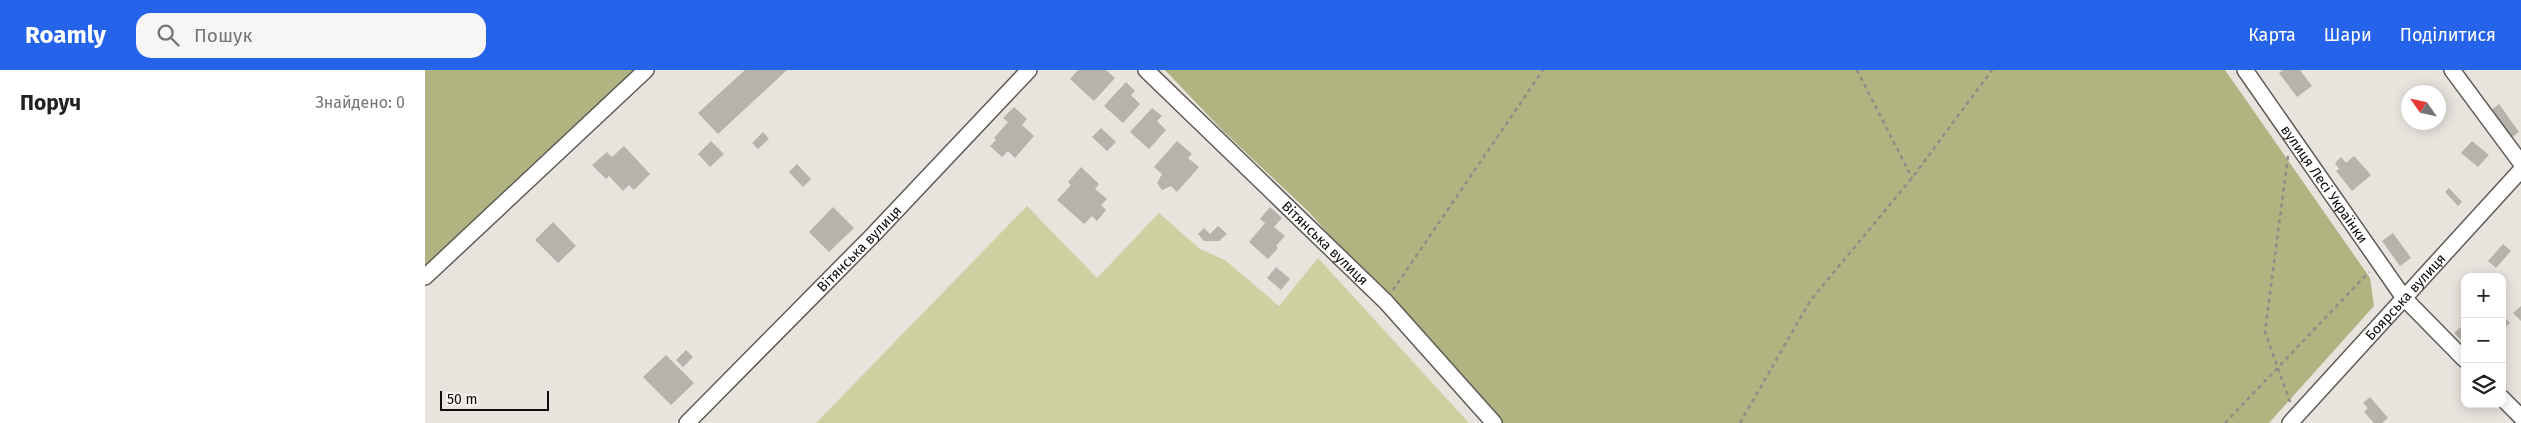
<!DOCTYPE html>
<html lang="uk">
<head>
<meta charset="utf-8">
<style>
  :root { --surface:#fff; --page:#f6f6f6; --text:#202124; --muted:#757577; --line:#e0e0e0; --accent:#2563eb }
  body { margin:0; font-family:"Fira Sans",sans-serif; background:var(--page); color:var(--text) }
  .controls { position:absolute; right:15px; bottom:15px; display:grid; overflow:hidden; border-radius:10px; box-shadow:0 2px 12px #0003 }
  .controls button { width:45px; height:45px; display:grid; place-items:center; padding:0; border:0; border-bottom:1px solid var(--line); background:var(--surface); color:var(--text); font:25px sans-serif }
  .compass { position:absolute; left:1976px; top:15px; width:45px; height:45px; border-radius:50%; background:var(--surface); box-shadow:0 2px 12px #0003; rotate:304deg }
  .scale { position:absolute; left:15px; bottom:12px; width:109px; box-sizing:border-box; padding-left:5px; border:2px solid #0e0d0b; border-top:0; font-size:14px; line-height:18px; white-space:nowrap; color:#0e0d0b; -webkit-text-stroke:4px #f5f1eb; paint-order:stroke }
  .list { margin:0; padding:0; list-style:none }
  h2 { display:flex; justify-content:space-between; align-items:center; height:65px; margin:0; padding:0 20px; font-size:21px }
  h2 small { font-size:16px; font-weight:400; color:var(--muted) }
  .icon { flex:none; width:28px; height:28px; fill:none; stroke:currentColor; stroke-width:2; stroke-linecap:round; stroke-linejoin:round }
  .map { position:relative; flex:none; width:2096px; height:353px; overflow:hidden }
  header { display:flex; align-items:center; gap:30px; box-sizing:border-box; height:70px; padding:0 25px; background:var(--accent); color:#fff }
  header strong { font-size:24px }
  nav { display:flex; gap:28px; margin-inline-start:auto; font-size:18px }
  .search { width:350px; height:45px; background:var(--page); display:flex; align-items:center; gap:12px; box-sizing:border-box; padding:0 18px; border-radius:15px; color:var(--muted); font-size:19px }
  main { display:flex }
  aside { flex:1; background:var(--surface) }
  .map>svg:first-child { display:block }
  .green { fill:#cdd1a1 }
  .forest { fill:#b0b481 }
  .building { fill:#b6b2ac }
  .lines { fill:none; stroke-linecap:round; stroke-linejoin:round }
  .minor-casing { stroke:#5f5b56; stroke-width:18 }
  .path { stroke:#908c88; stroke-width:2.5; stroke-dasharray:4 4; stroke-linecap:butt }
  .minor { stroke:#fff; stroke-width:15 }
  .labels { text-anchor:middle; stroke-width:4; stroke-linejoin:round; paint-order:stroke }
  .street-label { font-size:14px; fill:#0e0d0b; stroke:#f5f1eb }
</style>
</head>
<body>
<header>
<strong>Roamly</strong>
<div class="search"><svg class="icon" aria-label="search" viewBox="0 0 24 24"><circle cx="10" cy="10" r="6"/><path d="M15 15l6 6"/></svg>Пошук</div>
<nav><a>Карта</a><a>Шари</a><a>Поділитися</a></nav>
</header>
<main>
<aside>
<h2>Поруч<small>Знайдено: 0</small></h2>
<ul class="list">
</ul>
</aside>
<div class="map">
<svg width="2096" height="353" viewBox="0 0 2096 353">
  <rect width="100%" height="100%" fill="#e8e3dd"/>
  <path class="green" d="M 602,136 L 672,208 L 734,143 L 775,179 L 800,190 L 854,236 L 893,188 L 1044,353 L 391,353 Z"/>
  <path class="forest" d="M 0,0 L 213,0 L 0,201 Z
    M 740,0 L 1800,0 L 1945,208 L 1949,236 L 1844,353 L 1067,353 L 884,142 L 798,61 Z"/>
  <path class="building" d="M 320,0 L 362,0 L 293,64 L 273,43 Z
    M 653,0 L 681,0 L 690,8 L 669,31 L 645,9 Z
    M 1858,0 L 1875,0 L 1887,16 L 1872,27 L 1854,3 Z
    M 701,12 L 710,21 L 706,25 L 715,34 L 698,53 L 679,36 Z
    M 2074,34 L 2094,62 L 2086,68 L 2066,40 Z
    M 589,37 L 602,49 L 597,55 L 609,66 L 590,88 L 583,81 L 577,87 L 565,76 L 571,70 L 569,68 L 583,52 L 578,48 Z
    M 727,38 L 737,46 L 732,51 L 741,60 L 724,79 L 705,62 Z
    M 676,58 L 691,72 L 682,81 L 667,67 Z
    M 338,62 L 344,69 L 333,79 L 327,73 Z
    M 286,71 L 299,84 L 285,97 L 273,84 Z
    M 752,71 L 767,84 L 763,88 L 774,97 L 752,122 L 746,116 L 737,120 L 732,113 L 737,104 L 729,97 Z
    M 2047,71 L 2064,85 L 2053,97 L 2036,83 Z
    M 199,76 L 225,104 L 209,120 L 204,115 L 198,121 L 184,106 L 181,109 L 167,95 L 182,82 L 187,87 Z
    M 1929,86 L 1946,105 L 1927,121 L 1911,101 L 1914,99 L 1910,93 L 1916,87 L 1921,93 Z
    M 372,94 L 386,109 L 378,117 L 364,102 Z
    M 656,97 L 674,114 L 670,119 L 682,129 L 676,135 L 681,140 L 672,151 L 667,146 L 659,154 L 632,130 L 646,115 L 643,112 Z
    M 2024,118 L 2037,132 L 2033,136 L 2020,122 Z
    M 408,137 L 429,158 L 404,182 L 384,162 Z
    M 845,137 L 857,148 L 849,157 L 860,166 L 851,176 L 853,178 L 843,189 L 824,172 L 840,153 L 835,149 Z
    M 128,152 L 151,176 L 133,193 L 110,170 Z
    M 793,156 L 802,164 L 794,171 L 779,171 L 773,164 L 779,158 L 785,164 Z
    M 1968,163 L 1986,188 L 1975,196 L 1957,171 Z
    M 2078,174 L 2086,181 L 2071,198 L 2063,191 Z
    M 851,197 L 865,209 L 856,220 L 842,208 Z
    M 2096,236 L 2096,251 L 2088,243 Z
    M 2077,245 L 2085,253 L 2077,260 Z
    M 2036,257 L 2040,261 L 2040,274 L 2029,263 Z
    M 261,280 L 268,287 L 258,297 L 251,290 Z
    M 241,285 L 269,313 L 246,335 L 218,307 Z
    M 1945,327 L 1963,348 L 1957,353 L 1949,353 L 1939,342 L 1943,338 L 1938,333 Z"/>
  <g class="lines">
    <defs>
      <g id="minor">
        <path id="s1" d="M 721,0 L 961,232 L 1069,353"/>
        <path id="s2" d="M 1820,0 L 1979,228 L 2040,290"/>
        <path d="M 2027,0 L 2096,93"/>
        <path d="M 0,207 L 221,0"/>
        <path d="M 2077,328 L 2096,347"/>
        <path id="s3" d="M 262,353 L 449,164 L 604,0"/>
        <path id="s4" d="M 1865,353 L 2096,100"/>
      </g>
    </defs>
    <use href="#minor" class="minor-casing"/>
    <path class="path" d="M 1432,0 L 1487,108
      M 1863,86 L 1840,262 L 1865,332
      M 968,220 L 1118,0
      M 1315,353 L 1385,231 L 1487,108 L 1567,0
      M 1800,353 L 1944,202"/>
    <use href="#minor" class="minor"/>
  </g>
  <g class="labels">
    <g class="street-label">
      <text dy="5" stroke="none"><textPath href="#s2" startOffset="139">вулиця Лесі Українки</textPath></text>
      <text dy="5" stroke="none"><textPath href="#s1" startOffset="249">Вітянська вулиця</textPath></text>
      <text dy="5" stroke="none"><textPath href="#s3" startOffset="245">Вітянська вулиця</textPath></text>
      <text dy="5" stroke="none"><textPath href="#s4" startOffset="171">Боярська вулиця</textPath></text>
    </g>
  </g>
</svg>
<div class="controls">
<button>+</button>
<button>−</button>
<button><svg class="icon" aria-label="layers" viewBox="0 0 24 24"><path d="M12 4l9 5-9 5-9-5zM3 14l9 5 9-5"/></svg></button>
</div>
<svg class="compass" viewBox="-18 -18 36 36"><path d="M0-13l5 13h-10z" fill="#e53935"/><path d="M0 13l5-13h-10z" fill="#757577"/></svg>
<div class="scale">50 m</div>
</div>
</main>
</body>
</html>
